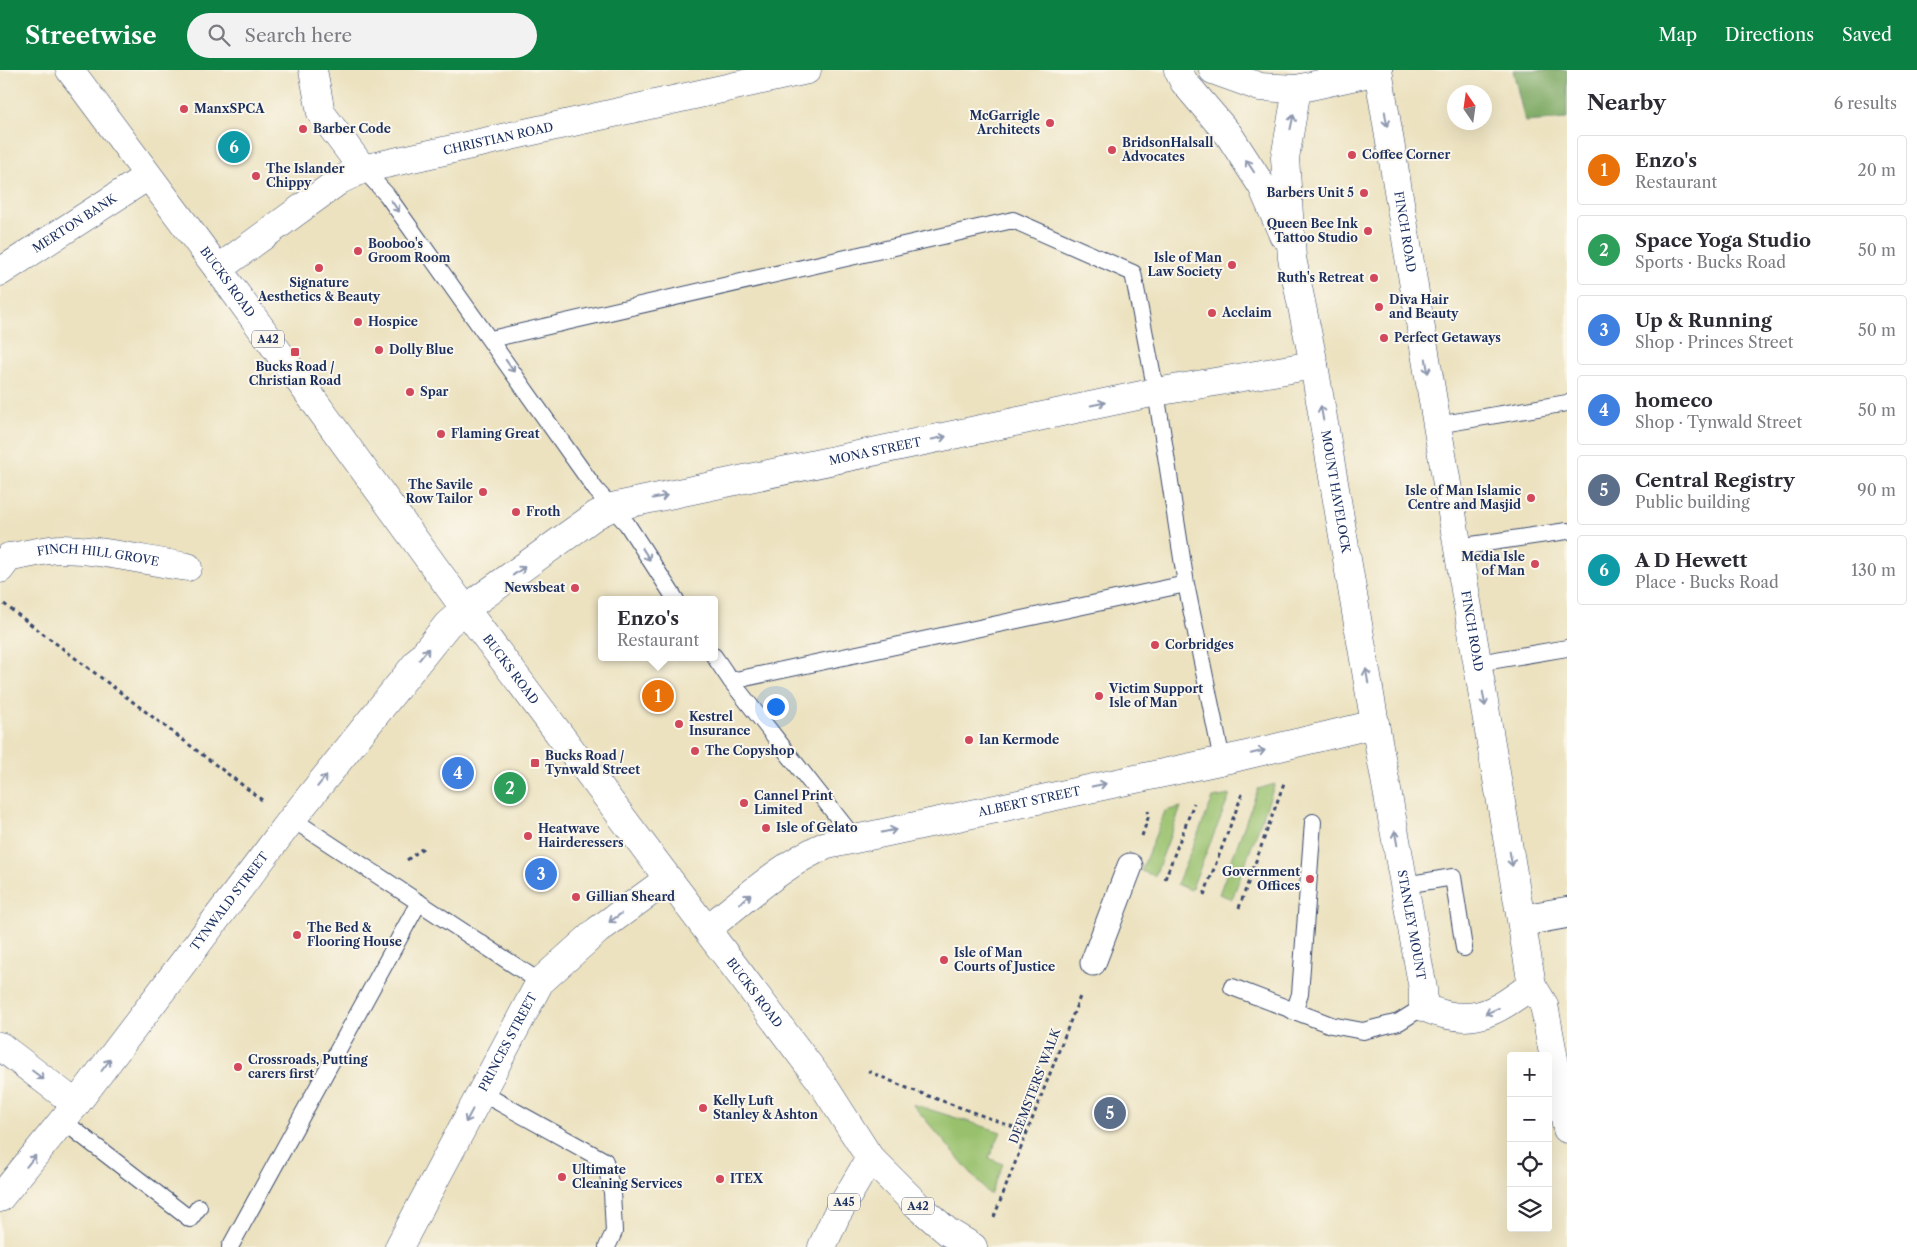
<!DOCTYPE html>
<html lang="en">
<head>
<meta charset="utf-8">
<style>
  :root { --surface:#fff; --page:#f2f2f3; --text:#2b2b33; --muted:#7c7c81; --line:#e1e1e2; --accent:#0b8043 }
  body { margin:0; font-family:"Libre Caslon Text",serif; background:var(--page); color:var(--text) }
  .controls { position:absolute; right:15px; bottom:15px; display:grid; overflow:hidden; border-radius:5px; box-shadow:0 5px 20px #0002 }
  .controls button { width:45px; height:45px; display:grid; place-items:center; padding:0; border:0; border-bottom:1px solid var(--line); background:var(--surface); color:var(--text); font:25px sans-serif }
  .compass { position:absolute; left:1447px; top:15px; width:45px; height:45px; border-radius:50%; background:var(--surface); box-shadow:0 5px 20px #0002; rotate:347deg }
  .you { position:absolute; left:775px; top:636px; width:18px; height:18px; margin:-12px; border:4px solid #fff; border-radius:50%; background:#1a73e8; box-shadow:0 0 0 8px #1a73e833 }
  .badge { display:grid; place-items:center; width:32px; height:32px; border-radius:50%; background:var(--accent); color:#fff; font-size:16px; font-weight:700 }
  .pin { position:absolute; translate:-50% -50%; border:2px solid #fff; box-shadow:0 1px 5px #0006 }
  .popup { position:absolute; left:598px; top:526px; width:120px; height:65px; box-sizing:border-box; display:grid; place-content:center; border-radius:5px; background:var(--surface); filter:drop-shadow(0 1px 4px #0005); font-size:16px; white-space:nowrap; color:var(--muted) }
  .popup b { font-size:19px; color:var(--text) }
  .popup::after { content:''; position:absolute; left:50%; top:100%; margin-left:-10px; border:10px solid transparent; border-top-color:var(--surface) }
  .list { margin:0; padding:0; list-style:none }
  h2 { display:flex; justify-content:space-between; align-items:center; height:65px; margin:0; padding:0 20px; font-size:21px }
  h2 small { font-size:16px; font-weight:400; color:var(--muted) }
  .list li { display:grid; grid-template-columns:32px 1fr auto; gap:15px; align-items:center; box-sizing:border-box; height:70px; margin:0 10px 10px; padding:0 10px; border:1px solid var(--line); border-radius:5px }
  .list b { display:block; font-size:19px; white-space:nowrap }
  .list p { margin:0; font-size:16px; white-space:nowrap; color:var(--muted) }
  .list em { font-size:16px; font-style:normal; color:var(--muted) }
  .icon { flex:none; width:28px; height:28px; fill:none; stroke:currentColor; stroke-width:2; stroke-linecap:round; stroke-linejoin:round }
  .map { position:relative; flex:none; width:1567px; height:1177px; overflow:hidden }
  header { display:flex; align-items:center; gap:30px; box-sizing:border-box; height:70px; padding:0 25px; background:var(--accent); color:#fff }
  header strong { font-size:24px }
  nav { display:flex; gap:28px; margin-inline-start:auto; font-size:18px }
  .search { width:350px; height:45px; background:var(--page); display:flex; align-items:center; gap:12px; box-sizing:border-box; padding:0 18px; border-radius:28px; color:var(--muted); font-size:19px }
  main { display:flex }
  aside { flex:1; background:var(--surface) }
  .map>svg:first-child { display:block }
  .green { fill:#99c16d; stroke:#5a7866 }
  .forest { fill:#7aa760; stroke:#4a6b5f }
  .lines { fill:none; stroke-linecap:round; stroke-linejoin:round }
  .service-casing { stroke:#3a4a6d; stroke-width:18 }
  .pedestrian-casing { stroke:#3a4a6d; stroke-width:27 }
  .minor-casing { stroke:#3a4a6d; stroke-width:29 }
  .secondary-casing { stroke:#3a4a6d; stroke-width:29 }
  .primary-casing { stroke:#3a4a6d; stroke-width:29 }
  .path { stroke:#3a4a6d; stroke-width:3; stroke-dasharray:4 4; stroke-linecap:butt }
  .service { stroke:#fff; stroke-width:16 }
  .pedestrian { stroke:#fff; stroke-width:25 }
  .minor { stroke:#fff; stroke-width:28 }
  .secondary { stroke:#fff; stroke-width:28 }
  .primary { stroke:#fff; stroke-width:28 }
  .oneway { stroke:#8d97ae }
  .poi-dot { fill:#d1495b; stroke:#fbf7ec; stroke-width:2 }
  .labels { text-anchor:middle; stroke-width:4; stroke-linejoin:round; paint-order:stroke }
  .shield { fill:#fbf7ec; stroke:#5e6b89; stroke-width:1 }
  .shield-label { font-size:11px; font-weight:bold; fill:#1b2f5e }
  .poi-label { font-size:12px; font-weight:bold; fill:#1b2f5e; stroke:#fbf7ec; text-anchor:start }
  .street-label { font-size:12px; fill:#1b2f5e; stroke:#fbf7ec }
</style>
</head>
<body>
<header>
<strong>Streetwise</strong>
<div class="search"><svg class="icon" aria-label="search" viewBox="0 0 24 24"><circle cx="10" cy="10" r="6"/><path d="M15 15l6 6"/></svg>Search here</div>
<nav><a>Map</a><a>Directions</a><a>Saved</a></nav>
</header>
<main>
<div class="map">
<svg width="1567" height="1177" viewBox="0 0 1567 1177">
  <rect width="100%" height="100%" fill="#fbf7ec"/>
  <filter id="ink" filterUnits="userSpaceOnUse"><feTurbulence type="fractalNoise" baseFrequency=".02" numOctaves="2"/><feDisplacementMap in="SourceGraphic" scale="10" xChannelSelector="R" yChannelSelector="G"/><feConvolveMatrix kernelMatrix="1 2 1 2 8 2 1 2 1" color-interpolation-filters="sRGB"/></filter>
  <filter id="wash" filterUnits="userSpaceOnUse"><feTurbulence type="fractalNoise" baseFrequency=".0096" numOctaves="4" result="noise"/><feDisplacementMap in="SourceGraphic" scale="20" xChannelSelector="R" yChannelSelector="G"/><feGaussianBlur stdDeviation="1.12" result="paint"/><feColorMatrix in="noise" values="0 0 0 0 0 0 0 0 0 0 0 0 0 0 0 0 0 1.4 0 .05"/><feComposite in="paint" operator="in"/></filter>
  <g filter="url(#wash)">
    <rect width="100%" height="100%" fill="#ece2c0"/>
    <path class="green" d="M 1275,714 L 1232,829 L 1219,824 L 1258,719 Z
      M 1230,725 L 1191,820 L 1177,814 L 1213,728 Z
      M 1181,737 L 1155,806 L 1141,801 L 1165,741 Z
      M 912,1034 L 1001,1062 L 989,1088 L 1003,1094 L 990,1125 Z"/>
    <path class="forest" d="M 1513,0 L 1567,0 L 1567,49 L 1525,52 Z"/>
  </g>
  <g filter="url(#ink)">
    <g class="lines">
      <defs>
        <path id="service" d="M 363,99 L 387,125 L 596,420 L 627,454 L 676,530
          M 491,269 L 1013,150 L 1133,203 L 1156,322 L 1186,514 L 1222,690
          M 1437,355 L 1567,333
          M 1458,477 L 1567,461
          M 714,586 L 731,611 L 854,768
          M 1478,593 L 1567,578
          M 731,611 L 1186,514
          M 292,749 L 540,912
          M 1405,815 L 1453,807 L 1464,878
          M 1521,843 L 1567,835
          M 1523,858 L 1567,850
          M 1232,917 L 1331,955 L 1363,961 L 1399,952 L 1423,937
          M 1294,942 L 1300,924 L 1313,752
          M 482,1023 L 605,1091 L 612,1122 L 614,1162 L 607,1177
          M 63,1051 L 190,1149 L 199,1137
          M 230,1177 L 419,832"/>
        <path id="pedestrian" d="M 1093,893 L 1130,796"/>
        <g id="minor">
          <path d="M 313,0 L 321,43 L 363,99"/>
          <path d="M 1178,0 L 1184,12 L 1229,65 L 1262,116 L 1283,165"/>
          <path d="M 1213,0 L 1260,17 L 1297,19 L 1378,1"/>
          <path id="s1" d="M 1297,19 L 1285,88 L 1292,188 L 1314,295 L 1375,654 L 1423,919 L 1423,937 C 1471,958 1493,944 1532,915"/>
          <path id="s2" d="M 218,199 L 340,110 L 363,99 L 807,0"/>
          <path id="s3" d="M 0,202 L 148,106"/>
          <path id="s4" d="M 0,499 L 9,487 C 26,485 45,479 62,479 C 105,480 146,491 188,497"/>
          <path id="s5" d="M 707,859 C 743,831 785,792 827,775 L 1238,687 L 1375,654"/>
          <path d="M 0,976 L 76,1034"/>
          <path id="s6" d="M 0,1128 L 76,1034 L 292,749 L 447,555 L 465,539 L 596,445 L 612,437 L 1156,322 L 1314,295"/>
          <path id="s7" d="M 399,1177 L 540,912 L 598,860 L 668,809"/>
        </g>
        <g id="secondary">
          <path id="s8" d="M 1378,0 L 1437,355 L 1532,915 L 1544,935 L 1567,1059"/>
        </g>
        <g id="primary">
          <path id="s9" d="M 70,0 L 218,199 L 465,539 L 820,1010 L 870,1088 L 918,1136 L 948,1162 L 973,1177"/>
          <path d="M 822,1177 L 836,1146 L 870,1088"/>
        </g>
      </defs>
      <use href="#service" class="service-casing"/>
      <use href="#pedestrian" class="pedestrian-casing"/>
      <use href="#minor" class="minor-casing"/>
      <use href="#secondary" class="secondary-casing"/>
      <use href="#primary" class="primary-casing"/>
      <path class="path" d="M 4,534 L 262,730
        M 1142,766 L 1149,745 L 1148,741
        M 407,790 L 423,778
        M 1165,809 L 1194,733
        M 1204,825 L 1243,722
        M 1239,838 L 1284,713
        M 868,1001 L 907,1018 L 1027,1062
        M 994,1147 L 1081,924"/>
      <use href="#service" class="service"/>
      <use href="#pedestrian" class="pedestrian"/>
      <use href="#minor" class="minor"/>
      <use href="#secondary" class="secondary"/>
      <use href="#primary" class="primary"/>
    </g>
    <defs><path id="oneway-shaft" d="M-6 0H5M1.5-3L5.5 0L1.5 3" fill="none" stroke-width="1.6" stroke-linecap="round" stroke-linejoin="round" transform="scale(1.25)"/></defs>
    <g class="oneway">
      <use href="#oneway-shaft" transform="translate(1386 49) rotate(81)"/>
      <use href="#oneway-shaft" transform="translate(1292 52) rotate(-78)"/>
      <use href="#oneway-shaft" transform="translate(1250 96) rotate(-123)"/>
      <use href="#oneway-shaft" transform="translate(395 136) rotate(54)"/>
      <use href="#oneway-shaft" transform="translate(510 296) rotate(55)"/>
      <use href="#oneway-shaft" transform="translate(1427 296) rotate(81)"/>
      <use href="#oneway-shaft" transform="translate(1098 334) rotate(-12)"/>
      <use href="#oneway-shaft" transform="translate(1322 343) rotate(-100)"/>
      <use href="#oneway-shaft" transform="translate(939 368) rotate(-12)"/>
      <use href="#oneway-shaft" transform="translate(660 427) rotate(-12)"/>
      <use href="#oneway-shaft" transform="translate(646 484) rotate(58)"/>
      <use href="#oneway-shaft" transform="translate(519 501) rotate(-36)"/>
      <use href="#oneway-shaft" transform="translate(424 584) rotate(-51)"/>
      <use href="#oneway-shaft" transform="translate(1367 606) rotate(-100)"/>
      <use href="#oneway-shaft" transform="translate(1484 629) rotate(80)"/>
      <use href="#oneway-shaft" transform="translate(1258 682) rotate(-14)"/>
      <use href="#oneway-shaft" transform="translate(322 711) rotate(-51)"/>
      <use href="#oneway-shaft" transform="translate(1099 715) rotate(-12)"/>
      <use href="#oneway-shaft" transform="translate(889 761) rotate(-12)"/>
      <use href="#oneway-shaft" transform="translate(1396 768) rotate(-100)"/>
      <use href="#oneway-shaft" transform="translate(1511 789) rotate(80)"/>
      <use href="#oneway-shaft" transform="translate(745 829) rotate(-37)"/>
      <use href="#oneway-shaft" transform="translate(615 848) rotate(144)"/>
      <use href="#oneway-shaft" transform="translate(1492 941) rotate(156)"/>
      <use href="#oneway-shaft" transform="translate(106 995) rotate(-53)"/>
      <use href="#oneway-shaft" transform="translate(38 1005) rotate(37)"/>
      <use href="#oneway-shaft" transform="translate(469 1046) rotate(118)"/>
      <use href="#oneway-shaft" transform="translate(31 1091) rotate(-51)"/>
    </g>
  </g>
  <g class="poi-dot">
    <circle cx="184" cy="39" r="5"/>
    <circle cx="1050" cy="53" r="5"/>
    <circle cx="303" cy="59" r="5"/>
    <circle cx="1112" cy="80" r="5"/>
    <circle cx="1352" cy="85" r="5"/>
    <circle cx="256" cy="106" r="5"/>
    <circle cx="1364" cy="123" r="5"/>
    <circle cx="1368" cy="161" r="5"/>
    <circle cx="358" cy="181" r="5"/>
    <circle cx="1232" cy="195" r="5"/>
    <circle cx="319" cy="198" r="5"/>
    <circle cx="1374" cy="208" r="5"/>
    <circle cx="1379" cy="237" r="5"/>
    <circle cx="1212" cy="243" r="5"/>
    <circle cx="358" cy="252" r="5"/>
    <circle cx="1384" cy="268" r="5"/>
    <circle cx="379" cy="280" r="5"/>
    <rect x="290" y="277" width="10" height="10" rx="2.5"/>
    <circle cx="410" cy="322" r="5"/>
    <circle cx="441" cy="364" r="5"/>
    <circle cx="483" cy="422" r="5"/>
    <circle cx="1531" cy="428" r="5"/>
    <circle cx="516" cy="442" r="5"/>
    <circle cx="1535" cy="494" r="5"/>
    <circle cx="575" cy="518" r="5"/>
    <circle cx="1155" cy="575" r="5"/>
    <circle cx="1099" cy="626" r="5"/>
    <circle cx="679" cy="654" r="5"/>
    <circle cx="969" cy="670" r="5"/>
    <circle cx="695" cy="681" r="5"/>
    <rect x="530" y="688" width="10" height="10" rx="2.5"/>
    <circle cx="744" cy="733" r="5"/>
    <circle cx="766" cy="758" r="5"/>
    <circle cx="528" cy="766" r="5"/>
    <circle cx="1310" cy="809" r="5"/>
    <circle cx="576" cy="827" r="5"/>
    <circle cx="297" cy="865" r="5"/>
    <circle cx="944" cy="890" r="5"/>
    <circle cx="238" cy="997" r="5"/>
    <circle cx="703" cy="1038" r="5"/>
    <circle cx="562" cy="1107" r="5"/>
    <circle cx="720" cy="1109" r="5"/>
  </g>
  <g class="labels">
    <g class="shield">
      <rect x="252" y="260.5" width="32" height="17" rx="4"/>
      <rect x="828" y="1123.5" width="32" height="17" rx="4"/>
      <rect x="902" y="1127.5" width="32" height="17" rx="4"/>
    </g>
    <g class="shield-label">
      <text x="268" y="273">A42</text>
      <text x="844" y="1136">A45</text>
      <text x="918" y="1140">A42</text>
    </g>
    <g class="poi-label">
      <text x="194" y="43">ManxSPCA</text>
      <text x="1040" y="50" text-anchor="end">McGarrigle<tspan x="1040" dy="14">Architects</tspan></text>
      <text x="313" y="63">Barber Code</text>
      <text x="1122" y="77">BridsonHalsall<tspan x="1122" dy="14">Advocates</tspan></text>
      <text x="1362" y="89">Coffee Corner</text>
      <text x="266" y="103">The Islander<tspan x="266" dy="14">Chippy</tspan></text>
      <text x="1354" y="127" text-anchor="end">Barbers Unit 5</text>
      <text x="1358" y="158" text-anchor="end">Queen Bee Ink<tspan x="1358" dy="14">Tattoo Studio</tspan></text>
      <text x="368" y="178">Booboo's<tspan x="368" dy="14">Groom Room</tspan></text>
      <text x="1222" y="192" text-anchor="end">Isle of Man<tspan x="1222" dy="14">Law Society</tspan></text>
      <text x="1364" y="212" text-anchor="end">Ruth's Retreat</text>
      <text x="319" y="217" text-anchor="middle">Signature<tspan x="319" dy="14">Aesthetics &amp; Beauty</tspan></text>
      <text x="1389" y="234">Diva Hair<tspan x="1389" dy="14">and Beauty</tspan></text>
      <text x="1222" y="247">Acclaim</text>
      <text x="368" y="256">Hospice</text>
      <text x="1394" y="272">Perfect Getaways</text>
      <text x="389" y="284">Dolly Blue</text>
      <text x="295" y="301" text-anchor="middle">Bucks Road /<tspan x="295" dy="14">Christian Road</tspan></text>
      <text x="420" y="326">Spar</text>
      <text x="451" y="368">Flaming Great</text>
      <text x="473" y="419" text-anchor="end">The Savile<tspan x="473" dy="14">Row Tailor</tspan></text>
      <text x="1521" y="425" text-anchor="end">Isle of Man Islamic<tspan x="1521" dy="14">Centre and Masjid</tspan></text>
      <text x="526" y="446">Froth</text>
      <text x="1525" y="491" text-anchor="end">Media Isle<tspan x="1525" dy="14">of Man</tspan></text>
      <text x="565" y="522" text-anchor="end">Newsbeat</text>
      <text x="1165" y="579">Corbridges</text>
      <text x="1109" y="623">Victim Support<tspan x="1109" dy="14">Isle of Man</tspan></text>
      <text x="689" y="651">Kestrel<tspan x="689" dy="14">Insurance</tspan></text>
      <text x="979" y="674">Ian Kermode</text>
      <text x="705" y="685">The Copyshop</text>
      <text x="545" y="690">Bucks Road /<tspan x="545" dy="14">Tynwald Street</tspan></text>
      <text x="754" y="730">Cannel Print<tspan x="754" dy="14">Limited</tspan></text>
      <text x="776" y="762">Isle of Gelato</text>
      <text x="538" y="763">Heatwave<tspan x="538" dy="14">Hairderessers</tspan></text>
      <text x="1300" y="806" text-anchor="end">Government<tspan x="1300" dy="14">Offices</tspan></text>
      <text x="586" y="831">Gillian Sheard</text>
      <text x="307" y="862">The Bed &amp;<tspan x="307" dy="14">Flooring House</tspan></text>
      <text x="954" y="887">Isle of Man<tspan x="954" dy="14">Courts of Justice</tspan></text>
      <text x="248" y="994">Crossroads, Putting<tspan x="248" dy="14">carers first</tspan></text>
      <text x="713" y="1035">Kelly Luft<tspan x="713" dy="14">Stanley &amp; Ashton</tspan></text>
      <text x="572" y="1104">Ultimate<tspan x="572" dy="14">Cleaning Services</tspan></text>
      <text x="730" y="1113">ITEX</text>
    </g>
    <g class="street-label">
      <text dy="4" stroke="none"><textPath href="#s2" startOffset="315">CHRISTIAN ROAD</textPath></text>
      <text dy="4" stroke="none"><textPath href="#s3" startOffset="89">MERTON BANK</textPath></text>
      <text dy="4" stroke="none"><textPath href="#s8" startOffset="164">FINCH ROAD</textPath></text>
      <text dy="4" stroke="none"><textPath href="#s9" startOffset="264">BUCKS ROAD</textPath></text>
      <text dy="4" stroke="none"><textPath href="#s6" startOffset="1199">MONA STREET</textPath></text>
      <text dy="4" stroke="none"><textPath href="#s1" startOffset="408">MOUNT HAVELOCK</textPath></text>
      <text dy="4" stroke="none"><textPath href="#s4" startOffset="105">FINCH HILL GROVE</textPath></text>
      <text dy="4" stroke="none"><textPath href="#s8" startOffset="569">FINCH ROAD</textPath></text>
      <text dy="4" stroke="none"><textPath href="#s9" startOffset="744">BUCKS ROAD</textPath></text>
      <text dy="4" stroke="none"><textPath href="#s5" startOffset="354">ALBERT STREET</textPath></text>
      <text dy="4" stroke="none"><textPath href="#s6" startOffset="375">TYNWALD STREET</textPath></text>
      <text dy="4" stroke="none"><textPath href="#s1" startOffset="848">STANLEY MOUNT</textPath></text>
      <text dy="4" stroke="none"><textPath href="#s9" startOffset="1149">BUCKS ROAD</textPath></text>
      <text dy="4" stroke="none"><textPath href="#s7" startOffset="232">PRINCES STREET</textPath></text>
      <text transform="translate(1035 1016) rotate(-69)" y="4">DEEMSTERS' WALK</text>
    </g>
  </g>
</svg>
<div class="controls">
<button>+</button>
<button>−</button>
<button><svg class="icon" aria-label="locate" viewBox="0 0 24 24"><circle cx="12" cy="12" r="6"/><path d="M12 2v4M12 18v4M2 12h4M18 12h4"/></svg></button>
<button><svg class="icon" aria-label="layers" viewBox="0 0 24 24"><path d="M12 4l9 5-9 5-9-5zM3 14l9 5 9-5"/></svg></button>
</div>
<svg class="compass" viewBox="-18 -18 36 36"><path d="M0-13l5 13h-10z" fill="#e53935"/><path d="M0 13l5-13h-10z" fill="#7c7c81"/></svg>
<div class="you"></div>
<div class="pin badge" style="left:658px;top:626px;background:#e8710a">1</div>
<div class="popup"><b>Enzo's</b>Restaurant</div>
<div class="pin badge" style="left:510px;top:718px;background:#2e9e5b">2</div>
<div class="pin badge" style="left:541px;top:804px;background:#3f7fe0">3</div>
<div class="pin badge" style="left:458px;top:703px;background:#3f7fe0">4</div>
<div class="pin badge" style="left:1110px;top:1043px;background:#5c6f8a">5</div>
<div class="pin badge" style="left:234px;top:77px;background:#0f9aa8">6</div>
</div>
<aside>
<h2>Nearby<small>6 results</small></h2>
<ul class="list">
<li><span class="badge" style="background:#e8710a">1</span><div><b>Enzo's</b><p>Restaurant</p></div><em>20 m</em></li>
<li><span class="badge" style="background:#2e9e5b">2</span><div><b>Space Yoga Studio</b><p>Sports · Bucks Road</p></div><em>50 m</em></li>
<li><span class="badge" style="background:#3f7fe0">3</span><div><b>Up &amp; Running</b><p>Shop · Princes Street</p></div><em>50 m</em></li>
<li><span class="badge" style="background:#3f7fe0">4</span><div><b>homeco</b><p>Shop · Tynwald Street</p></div><em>50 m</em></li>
<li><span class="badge" style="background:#5c6f8a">5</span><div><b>Central Registry</b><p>Public building</p></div><em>90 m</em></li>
<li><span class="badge" style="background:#0f9aa8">6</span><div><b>A D Hewett</b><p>Place · Bucks Road</p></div><em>130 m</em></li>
</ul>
</aside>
</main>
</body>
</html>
